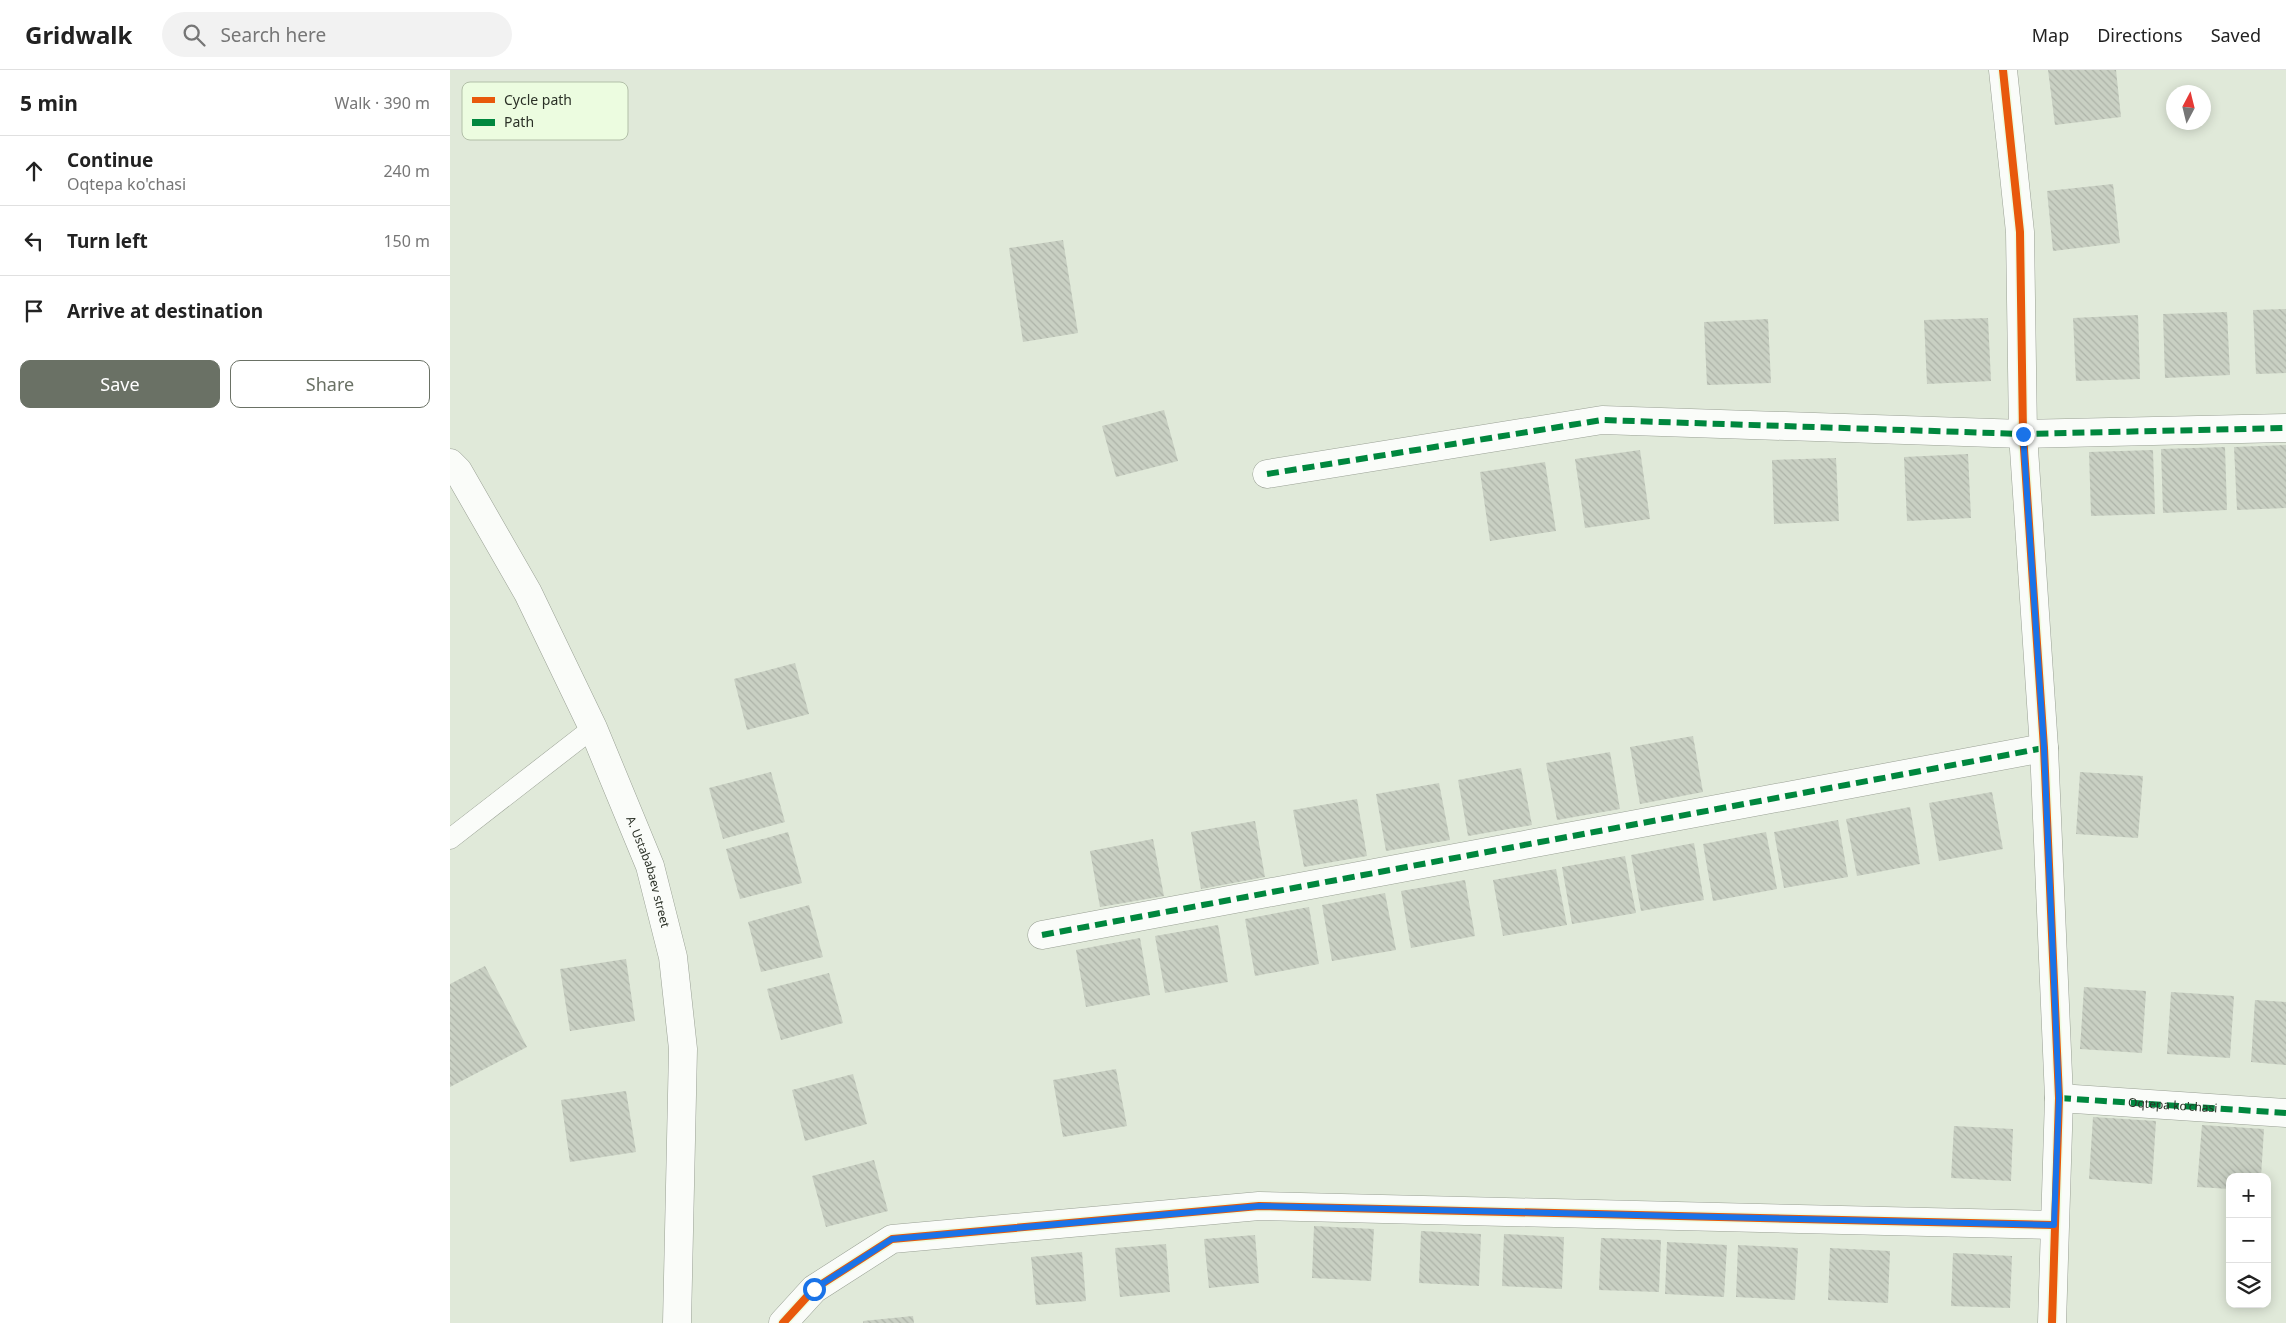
<!DOCTYPE html>
<html lang="en">
<head>
<meta charset="utf-8">
<style>
  :root { --surface:#fff; --page:#f2f2f2; --text:#222; --muted:#767676; --line:#e0e0e0; --accent:#6a7165 }
  body { margin:0; font-family:"Noto Sans",sans-serif; background:var(--page); color:var(--text) }
  .controls { position:absolute; right:15px; bottom:15px; display:grid; overflow:hidden; border-radius:10px; box-shadow:0 2px 12px #0003 }
  .controls button { width:45px; height:45px; display:grid; place-items:center; padding:0; border:0; border-bottom:1px solid var(--line); background:var(--surface); color:var(--text); font:25px sans-serif }
  .compass { position:absolute; left:1716px; top:15px; width:45px; height:45px; border-radius:50%; background:var(--surface); box-shadow:0 2px 12px #0003; rotate:7deg }
  .stop { position:absolute; width:15px; height:15px; margin:-11px; border:4px solid #1a73e8; border-radius:50%; background:#fff }
  .stop.end { background:#1a73e8; border-color:#fff; box-shadow:0 1px 5px #0008 }
  .list { margin:0; padding:0; list-style:none }
  h2 { display:flex; justify-content:space-between; align-items:center; height:65px; margin:0; padding:0 20px; font-size:21px }
  h2 small { font-size:16px; font-weight:400; color:var(--muted) }
  .list li { display:grid; grid-template-columns:32px 1fr auto; gap:15px; align-items:center; box-sizing:border-box; height:70px; padding:0 20px; border-top:1px solid var(--line) }
  .list b { display:block; font-size:19px; white-space:nowrap }
  .list p { margin:0; font-size:16px; white-space:nowrap; color:var(--muted) }
  .list em { font-size:16px; font-style:normal; color:var(--muted) }
  .actions { display:flex; gap:10px; padding:15px 20px }
  .actions a { flex:1; padding:11px 0; border:1px solid var(--accent); border-radius:10px; text-align:center; font-size:18px; color:var(--accent) }
  .actions .main { background:var(--accent); color:#fff }
  .icon { flex:none; width:28px; height:28px; fill:none; stroke:currentColor; stroke-width:2; stroke-linecap:round; stroke-linejoin:round }
  .map { position:relative; flex:none; width:1836px; height:1253px; overflow:hidden }
  header { display:flex; align-items:center; gap:30px; box-sizing:border-box; height:70px; padding:0 25px; background:var(--surface); border-bottom:1px solid var(--line) }
  header strong { font-size:24px }
  nav { display:flex; gap:28px; margin-inline-start:auto; font-size:18px }
  .search { width:350px; height:45px; background:var(--page); display:flex; align-items:center; gap:12px; box-sizing:border-box; padding:0 18px; border-radius:28px; color:var(--muted); font-size:19px }
  main { display:flex }
  aside { flex:1; background:var(--surface) }
  .map>svg:first-child { display:block }
  .building { fill:url(#building-back-hatch) }
  .lines { fill:none; stroke-linecap:round; stroke-linejoin:round }
  .lane-casing { stroke:#99a094; stroke-width:21 }
  .street-casing { stroke:#99a094; stroke-width:29 }
  .secondary-casing { stroke:#99a094; stroke-width:29 }
  .lane { stroke:#fafcf9; stroke-width:20 }
  .street { stroke:#fafcf9; stroke-width:28 }
  .secondary { stroke:#fafcf9; stroke-width:28 }
  .quiet { stroke:#00873e; stroke-width:6; stroke-dasharray:12 6; stroke-linecap:butt }
  .cycleway-casing { stroke:#ecfce0; stroke-width:11 }
  .cycleway { stroke:#e8590c; stroke-width:8 }
  .route { stroke:#1a73e8; stroke-width:6 }
  .labels { text-anchor:middle; stroke-width:4; stroke-linejoin:round; paint-order:stroke }
  .street-label { font-size:12px; fill:#2b3127; stroke:#ecfce0 }
  .key { fill:#ecfce0; stroke:#b2bfa8; stroke-width:1 }
  .key-label { font-size:14px; fill:#2b3127 }
</style>
</head>
<body>
<header>
<strong>Gridwalk</strong>
<div class="search"><svg class="icon" aria-label="search" viewBox="0 0 24 24"><circle cx="10" cy="10" r="6"/><path d="M15 15l6 6"/></svg>Search here</div>
<nav><a>Map</a><a>Directions</a><a>Saved</a></nav>
</header>
<main>
<aside>
<h2>5 min<small>Walk · 390 m</small></h2>
<ul class="list">
<li><svg class="icon" aria-label="ahead" viewBox="0 0 24 24"><path d="M12 20V5M6 11l6-6 6 6"/></svg><div><b>Continue</b><p>Oqtepa ko'chasi</p></div><em>240 m</em></li>
<li><svg class="icon" aria-label="left" viewBox="0 0 24 24"><path d="M17 20v-9H6M10 6l-5 5 5 5"/></svg><div><b>Turn left</b></div><em>150 m</em></li>
<li><svg class="icon" aria-label="arrive" viewBox="0 0 24 24"><path d="M6 21V4h12l-3 4 3 4H6"/></svg><div><b>Arrive at destination</b></div></li>
</ul>
<div class="actions"><a class="main">Save</a><a>Share</a></div>
</aside>
<div class="map">
<svg width="1836" height="1253" viewBox="0 0 1836 1253">
  <defs>
    <pattern id="building-back-hatch" width="6" height="6" patternUnits="userSpaceOnUse" patternTransform="scale(1.25)"><rect width="6" height="6" fill="#c9d0c3"/><path d="M-1 5l2 2M0 0l6 6M5-1l2 2" fill="none" stroke="#adb3a8"/></pattern>
  </defs>
  <rect width="100%" height="100%" fill="#e0e9d9"/>
  <path class="building" d="M 1598,0 L 1666,0 L 1671,47 L 1605,55 Z
    M 1663,114 L 1670,173 L 1603,181 L 1597,121 Z
    M 613,170 L 628,263 L 573,272 L 559,178 Z
    M 1836,239 L 1836,303 L 1806,304 L 1803,240 Z
    M 1777,242 L 1780,305 L 1715,308 L 1713,244 Z
    M 1688,245 L 1690,309 L 1626,311 L 1623,248 Z
    M 1538,248 L 1541,311 L 1477,314 L 1474,250 Z
    M 1318,249 L 1321,313 L 1257,315 L 1254,252 Z
    M 714,340 L 728,391 L 666,407 L 652,356 Z
    M 1836,375 L 1836,438 L 1787,440 L 1784,377 Z
    M 1775,377 L 1777,440 L 1713,443 L 1711,379 Z
    M 1190,380 L 1200,449 L 1135,458 L 1125,389 Z
    M 1703,380 L 1705,444 L 1641,446 L 1639,382 Z
    M 1518,384 L 1521,448 L 1457,451 L 1454,387 Z
    M 1386,388 L 1389,451 L 1324,454 L 1322,390 Z
    M 1095,392 L 1106,461 L 1040,471 L 1030,402 Z
    M 345,593 L 359,644 L 297,660 L 284,609 Z
    M 1243,666 L 1253,722 L 1190,734 L 1180,677 Z
    M 1160,682 L 1170,739 L 1107,750 L 1096,693 Z
    M 1071,698 L 1082,755 L 1018,766 L 1008,710 Z
    M 321,702 L 335,752 L 273,769 L 259,718 Z
    M 1630,702 L 1693,706 L 1688,768 L 1626,764 Z
    M 989,713 L 1000,770 L 936,781 L 926,724 Z
    M 1542,722 L 1553,779 L 1489,791 L 1479,733 Z
    M 907,729 L 917,786 L 854,797 L 843,740 Z
    M 1460,737 L 1470,794 L 1407,806 L 1396,749 Z
    M 1388,750 L 1398,807 L 1334,818 L 1324,762 Z
    M 805,751 L 815,807 L 751,819 L 741,762 Z
    M 338,762 L 352,813 L 290,829 L 276,779 Z
    M 1316,762 L 1327,819 L 1263,831 L 1253,774 Z
    M 703,769 L 714,826 L 650,837 L 640,781 Z
    M 1244,773 L 1254,830 L 1191,841 L 1181,785 Z
    M 1175,786 L 1186,843 L 1122,854 L 1112,797 Z
    M 1106,799 L 1117,855 L 1053,866 L 1043,810 Z
    M 1015,810 L 1025,866 L 961,878 L 951,821 Z
    M 935,823 L 946,880 L 882,891 L 872,835 Z
    M 359,835 L 373,887 L 311,902 L 298,852 Z
    M 859,837 L 869,894 L 805,906 L 795,849 Z
    M 768,855 L 778,912 L 715,923 L 705,866 Z
    M 690,868 L 700,925 L 636,937 L 626,880 Z
    M 176,889 L 185,951 L 120,961 L 110,899 Z
    M 35,896 L 77,977 L 0,1017 L 0,914 Z
    M 379,903 L 393,953 L 331,970 L 317,919 Z
    M 1634,917 L 1696,921 L 1692,983 L 1630,979 Z
    M 1721,922 L 1784,926 L 1780,988 L 1717,984 Z
    M 1805,930 L 1836,932 L 1836,995 L 1801,992 Z
    M 666,999 L 677,1056 L 613,1067 L 603,1010 Z
    M 403,1004 L 417,1054 L 355,1071 L 342,1020 Z
    M 176,1021 L 186,1082 L 120,1092 L 111,1030 Z
    M 1643,1047 L 1706,1051 L 1702,1114 L 1639,1109 Z
    M 1752,1055 L 1814,1059 L 1811,1107 L 1780,1107 L 1780,1119 L 1747,1117 Z
    M 1504,1056 L 1563,1059 L 1561,1111 L 1501,1108 Z
    M 424,1090 L 438,1141 L 376,1157 L 362,1106 Z
    M 864,1156 L 924,1159 L 921,1211 L 862,1208 Z
    M 971,1161 L 1031,1164 L 1029,1216 L 969,1213 Z
    M 1054,1164 L 1114,1167 L 1112,1219 L 1052,1216 Z
    M 805,1165 L 809,1213 L 759,1218 L 754,1169 Z
    M 1151,1168 L 1211,1170 L 1209,1222 L 1149,1220 Z
    M 1217,1172 L 1277,1175 L 1274,1227 L 1215,1224 Z
    M 716,1174 L 720,1222 L 670,1227 L 665,1178 Z
    M 1288,1175 L 1348,1178 L 1345,1230 L 1286,1227 Z
    M 1380,1178 L 1440,1181 L 1438,1233 L 1378,1230 Z
    M 632,1182 L 636,1231 L 586,1235 L 581,1187 Z
    M 1503,1183 L 1562,1186 L 1560,1238 L 1501,1236 Z
    M 463,1246 L 464,1253 L 413,1253 L 413,1251 Z"/>
  <g class="lines">
    <defs>
      <path id="lane" d="M 0,769 L 143,658"/>
      <g id="street">
        <path d="M 1553,0 L 1570,162 L 1573,364 L 1594,678 L 1609,1028 L 1602,1253"/>
        <path d="M 817,404 L 1152,350 L 1573,364 L 1836,358"/>
        <path d="M 592,865 L 1594,678"/>
        <path id="s1" d="M 1609,1028 L 1836,1043"/>
        <path d="M 333,1253 L 364,1219 L 442,1169 L 809,1136 L 1604,1155"/>
      </g>
      <g id="secondary">
        <path id="s2" d="M 0,393 L 8,401 L 78,523 L 143,658 L 200,796 L 223,887 L 233,979 L 227,1253"/>
      </g>
    </defs>
    <use href="#lane" class="lane-casing"/>
    <use href="#street" class="street-casing"/>
    <use href="#secondary" class="secondary-casing"/>
    <use href="#lane" class="lane"/>
    <use href="#street" class="street"/>
    <use href="#secondary" class="secondary"/>
    <path class="quiet" d="M 817,404 L 1152,350 L 1573,364 L 1836,358
      M 592,865 L 1594,678
      M 1609,1028 L 1836,1043"/>
    <defs>
      <path id="cycleway" d="M 1553,0 L 1570,162 L 1573,364 L 1594,678 L 1609,1028 L 1602,1253
        M 333,1253 L 364,1219 L 442,1169 L 809,1136 L 1604,1155"/>
    </defs>
    <use href="#cycleway" class="cycleway-casing"/>
    <use href="#cycleway" class="cycleway"/>
  </g>
  <g class="lines">
    <path class="route" d="M 364,1219 L 442,1169 L 810,1136 L 1604,1155 L 1609,1028 L 1594,678 L 1573,364"/>
  </g>
  <g class="labels">
    <g class="street-label">
      <text dy="4" stroke="none"><textPath href="#s2" startOffset="456">A. Ustababaev street</textPath></text>
      <text dy="4" stroke="none"><textPath href="#s1" startOffset="114">Oqtepa ko'chasi</textPath></text>
    </g>
  </g>
  <rect x="12" y="12" width="166" height="58" rx="8" class="key"/>
  <rect x="22" y="27" width="23" height="6" fill="#e8590c"/>
  <rect x="22" y="49" width="23" height="7" fill="#00873e"/>
  <g class="key-label">
    <text x="54" y="35">Cycle path</text>
    <text x="54" y="57">Path</text>
  </g>
</svg>
<div class="controls">
<button>+</button>
<button>−</button>
<button><svg class="icon" aria-label="layers" viewBox="0 0 24 24"><path d="M12 4l9 5-9 5-9-5zM3 14l9 5 9-5"/></svg></button>
</div>
<svg class="compass" viewBox="-18 -18 36 36"><path d="M0-13l5 13h-10z" fill="#e53935"/><path d="M0 13l5-13h-10z" fill="#767676"/></svg>
<div class="stop" style="left:364px;top:1219px"></div>
<div class="stop end" style="left:1573px;top:364px"></div>
</div>
</main>
</body>
</html>
